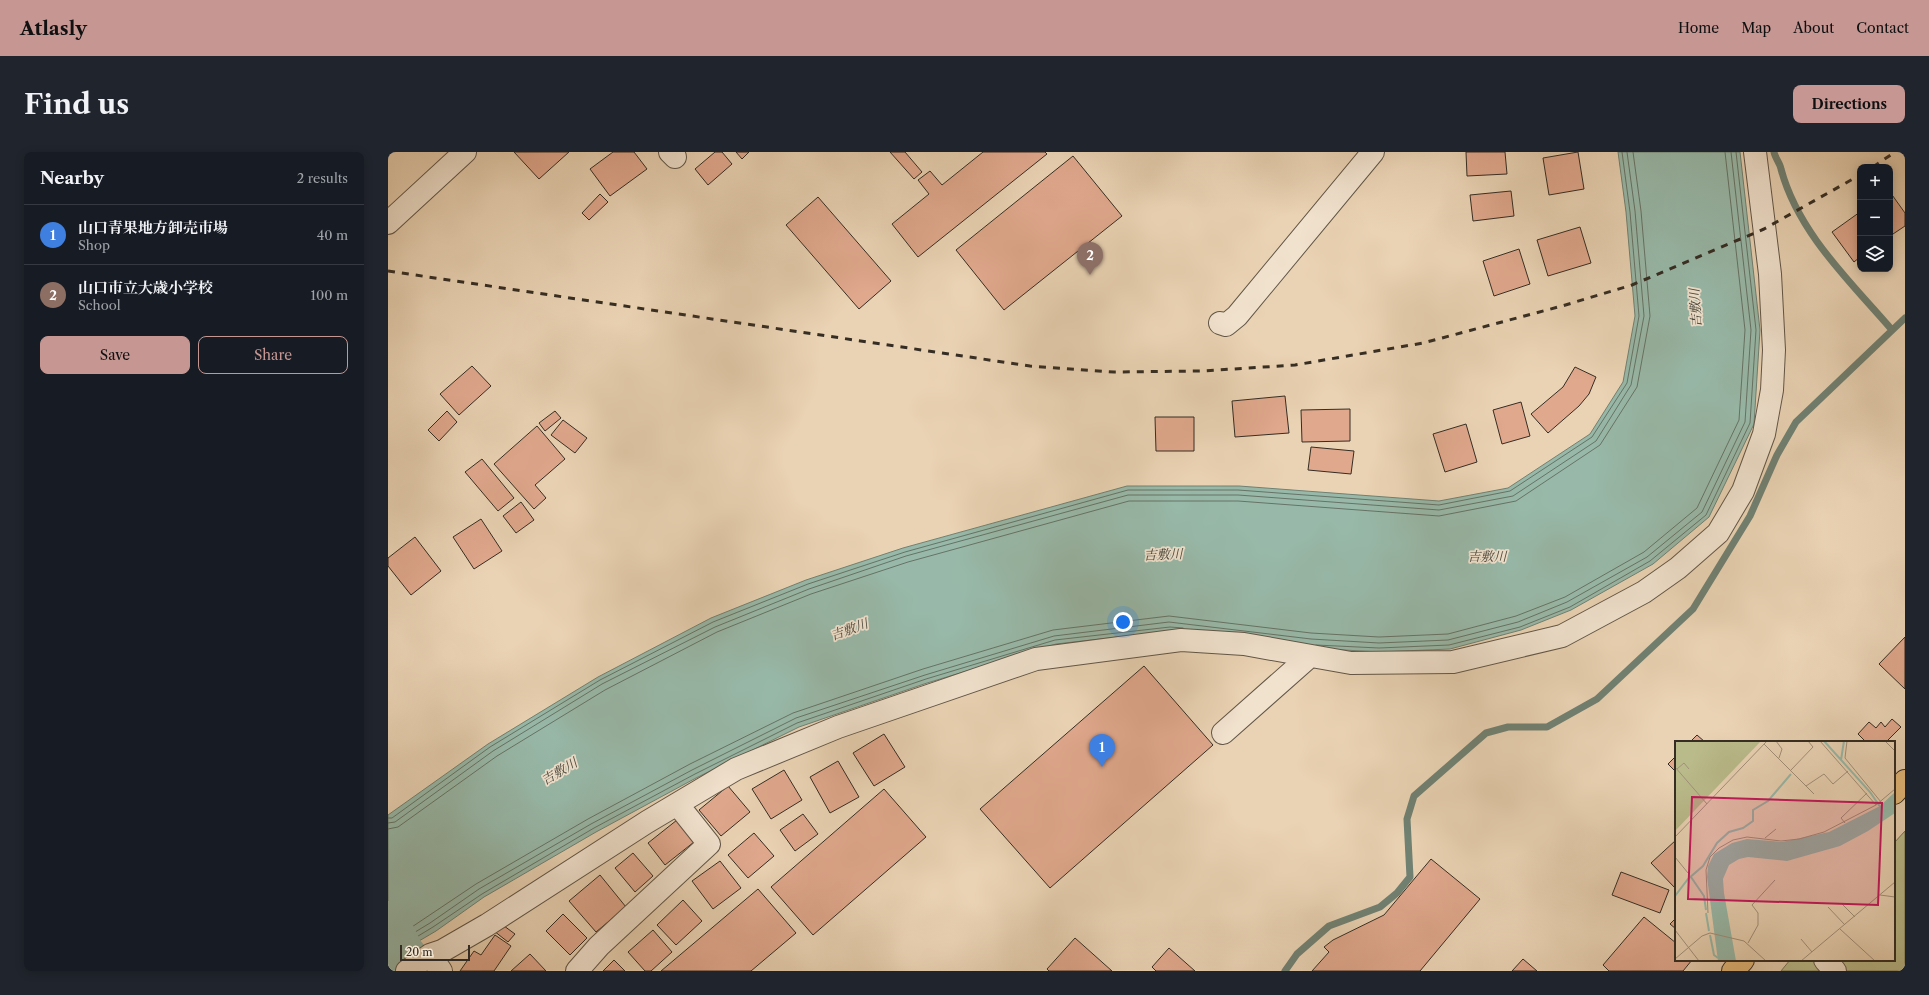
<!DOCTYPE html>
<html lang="en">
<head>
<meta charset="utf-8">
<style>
  :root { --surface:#171b24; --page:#20242c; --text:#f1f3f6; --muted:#9ea1a6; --line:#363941; --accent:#c59692 }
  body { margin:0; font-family:"Libre Caslon Text","Noto Serif JP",serif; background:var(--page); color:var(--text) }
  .controls { position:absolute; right:12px; top:12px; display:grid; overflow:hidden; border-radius:8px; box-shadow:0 2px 10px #0003 }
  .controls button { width:36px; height:36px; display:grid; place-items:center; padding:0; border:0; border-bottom:1px solid var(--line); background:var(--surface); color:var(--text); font:20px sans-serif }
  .scale { position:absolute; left:12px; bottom:10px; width:70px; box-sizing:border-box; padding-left:4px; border:2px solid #352d23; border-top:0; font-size:11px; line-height:14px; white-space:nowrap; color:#352d23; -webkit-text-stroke:3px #f1e2ce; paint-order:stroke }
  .you { position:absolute; left:735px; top:470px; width:14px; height:14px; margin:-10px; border:3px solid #fff; border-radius:50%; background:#1a73e8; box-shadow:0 0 0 6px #1a73e833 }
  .badge { display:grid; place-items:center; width:26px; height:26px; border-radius:50%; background:var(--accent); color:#fff; font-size:13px; font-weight:700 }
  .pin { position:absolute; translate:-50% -33px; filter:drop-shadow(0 1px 2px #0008) }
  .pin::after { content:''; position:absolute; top:21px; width:14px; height:12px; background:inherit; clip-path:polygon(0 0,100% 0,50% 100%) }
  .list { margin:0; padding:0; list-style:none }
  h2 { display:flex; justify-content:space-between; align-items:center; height:52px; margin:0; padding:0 16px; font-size:17px }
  h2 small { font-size:13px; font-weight:400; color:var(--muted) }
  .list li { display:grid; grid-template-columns:26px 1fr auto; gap:12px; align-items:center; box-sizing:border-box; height:60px; padding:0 16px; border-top:1px solid var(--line) }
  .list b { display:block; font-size:15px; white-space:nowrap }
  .list p { margin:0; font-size:13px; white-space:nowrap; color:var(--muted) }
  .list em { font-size:13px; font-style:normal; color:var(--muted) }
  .actions { display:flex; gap:8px; padding:12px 16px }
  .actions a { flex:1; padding:9px 0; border:1px solid var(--accent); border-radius:8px; text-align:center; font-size:14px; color:var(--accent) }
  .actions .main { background:var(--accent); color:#111 }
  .icon { flex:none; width:22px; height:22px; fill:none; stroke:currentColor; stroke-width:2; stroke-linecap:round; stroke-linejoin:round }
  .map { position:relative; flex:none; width:1517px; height:819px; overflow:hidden; border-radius:8px }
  header { display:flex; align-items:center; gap:24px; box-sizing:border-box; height:56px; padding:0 20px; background:var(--accent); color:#111 }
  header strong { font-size:19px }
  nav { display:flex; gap:22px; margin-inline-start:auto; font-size:14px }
  .intro { display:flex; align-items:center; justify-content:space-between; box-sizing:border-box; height:96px; padding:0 24px }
  h1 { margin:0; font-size:28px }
  .button { padding:10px 18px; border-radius:8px; background:var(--accent); color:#111; font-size:14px; font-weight:700 }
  main { display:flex; gap:24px; padding:0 24px }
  aside { flex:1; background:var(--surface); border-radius:8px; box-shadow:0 2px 10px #0003 }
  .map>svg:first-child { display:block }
  .green { fill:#babb8b; stroke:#787457 }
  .water { fill:#98b9a9; stroke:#708173 }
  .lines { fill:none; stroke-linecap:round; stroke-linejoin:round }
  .shore { stroke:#667366; stroke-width:1 }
  .stream { stroke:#708173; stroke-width:7 }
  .river { stroke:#98b9a9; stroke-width:42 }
  .building { fill:#e0a88d; stroke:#352d23 }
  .minor-casing { stroke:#625647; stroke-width:24 }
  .major-casing { stroke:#352d23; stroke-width:24 }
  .minor { stroke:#f1e2ce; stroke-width:22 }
  .major { stroke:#e5ba7a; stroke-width:22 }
  .rail { stroke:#352d23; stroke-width:3; stroke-dasharray:7 7; stroke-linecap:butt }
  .labels { text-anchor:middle; stroke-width:3.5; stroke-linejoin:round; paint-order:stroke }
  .water-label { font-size:13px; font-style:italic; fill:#49493e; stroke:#f1e2ce }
  .inset-river { fill:none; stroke:#98b9a9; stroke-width:2 }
  .inset-road { fill:none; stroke:#a2917a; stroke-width:1 }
  .view { fill:#c2185b; fill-opacity:0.15; stroke:#c2185b; stroke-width:2 }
  .inset-edge { fill:none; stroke:#352d23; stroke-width:2 }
</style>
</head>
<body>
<header>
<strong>Atlasly</strong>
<nav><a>Home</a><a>Map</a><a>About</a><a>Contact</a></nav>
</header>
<div class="intro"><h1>Find us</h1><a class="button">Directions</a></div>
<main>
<aside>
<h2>Nearby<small>2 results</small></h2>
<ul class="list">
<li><span class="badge" style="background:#3f7fe0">1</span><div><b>山口青果地方卸売市場</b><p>Shop</p></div><em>40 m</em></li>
<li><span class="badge" style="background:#8d6e63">2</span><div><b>山口市立大歳小学校</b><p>School</p></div><em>100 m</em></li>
</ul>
<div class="actions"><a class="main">Save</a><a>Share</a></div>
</aside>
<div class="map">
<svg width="1517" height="819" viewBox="0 0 1517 819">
  <rect width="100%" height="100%" fill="#ead3b4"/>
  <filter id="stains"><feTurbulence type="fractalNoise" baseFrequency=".005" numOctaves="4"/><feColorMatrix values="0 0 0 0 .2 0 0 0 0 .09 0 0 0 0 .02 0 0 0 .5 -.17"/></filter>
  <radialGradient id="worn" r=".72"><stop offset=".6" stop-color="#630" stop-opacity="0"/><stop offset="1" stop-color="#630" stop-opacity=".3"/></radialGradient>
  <path class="green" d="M 1517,679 L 1517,819 L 1393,819 L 1402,808 L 1506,808 L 1506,691 Z"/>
  <path class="water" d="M 1230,0 L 1352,0 L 1372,178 L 1366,272 L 1321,365 L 1265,412 L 1183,458 L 1133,478 L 1062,497 L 991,500 L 922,496 L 782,479 L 668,492 L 539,531 L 411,575 L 308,626 L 208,680 L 96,745 L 48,779 L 14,799 L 0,812 L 0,663 L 100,592 L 210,525 L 323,466 L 418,428 L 515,396 L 739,334 L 851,334 L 1051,349 L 1120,336 L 1202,282 L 1235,230 L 1247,164 L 1238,60 Z"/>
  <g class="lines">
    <path class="shore" d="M 928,493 L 991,496 L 1061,493 L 1132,475 L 1182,455 L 1262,409 L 1318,363 L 1362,271 L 1368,178 L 1348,0
      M 0,666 L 4,666 L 102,595 L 212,528 L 325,470 L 420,432 L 517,400 L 740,338 L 850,338 L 1051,353 L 1122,339 L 1204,285 L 1239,231 L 1251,164 L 1242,60 L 1234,0
      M 0,671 L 7,670 L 105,599 L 214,532 L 327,475 L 421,437 L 518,404 L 740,343 L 850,343 L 1051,358 L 1125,344 L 1208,289 L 1243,233 L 1256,164 L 1247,59 L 1239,0
      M 0,677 L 10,675 L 109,604 L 217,538 L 329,480 L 423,442 L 520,410 L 741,349 L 850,349 L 1051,364 L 1128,349 L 1212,293 L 1249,235 L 1262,164 L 1253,59 L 1245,0
      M 0,791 L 88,732 L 200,667 L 302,612 L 405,561 L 535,517 L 665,478 L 781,464 L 923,481 L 991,485 L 1060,482 L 1128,464 L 1177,445 L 1256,400 L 1309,356 L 1351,268 L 1357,178 L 1337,0
      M 0,800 L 9,791 L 42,771 L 91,737 L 203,672 L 304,618 L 408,566 L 537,523 L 666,484 L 781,470 L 923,487 L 991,491 L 1060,488 L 1130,470 L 1179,450 L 1259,405 L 1314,360 L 1357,270 L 1363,178 L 1343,0
      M 0,807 L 12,795 L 45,775 L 94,742 L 206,676 L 307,622 L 409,571 L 538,527 L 667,488 L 782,475 L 795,476"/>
    <path class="stream" d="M 1386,0 C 1387,6 1392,11 1393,17 C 1410,81 1462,129 1504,178
      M 897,819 L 909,802 L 941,774 L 992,755 L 1009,741 L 1022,725 L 1019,667 L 1026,644 L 1098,581 L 1120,575 L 1159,575 L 1209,547 L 1305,457 L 1362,364 L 1389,303 L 1408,270 L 1517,166"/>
    <path class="river" d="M 0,770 L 14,799 L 30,819"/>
  </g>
  <path class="building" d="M 126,0 L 181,0 L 151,27 Z
    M 225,0 L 246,0 L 259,17 L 222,44 L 202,17 Z
    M 327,0 L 334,0 L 344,12 L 320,33 L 307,17 Z
    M 348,0 L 361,0 L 354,7 Z
    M 502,0 L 517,0 L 534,20 L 526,27 Z
    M 595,0 L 657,0 L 659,2 L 530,105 L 504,72 L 541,42 L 530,28 L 542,19 L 554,33 Z
    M 1078,0 L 1117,0 L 1119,22 L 1079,24 Z
    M 1190,0 L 1196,37 L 1161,43 L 1155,6 Z
    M 685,4 L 734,64 L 616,158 L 568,98 Z
    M 1123,39 L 1126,64 L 1085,69 L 1082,43 Z
    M 1502,40 L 1517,61 L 1517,74 L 1502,84 Z
    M 212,42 L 220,50 L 201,68 L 194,61 Z
    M 430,45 L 503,129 L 471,157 L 398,73 Z
    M 1472,60 L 1472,105 L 1466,110 L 1444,80 Z
    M 1192,75 L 1203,111 L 1160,124 L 1149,88 Z
    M 1131,97 L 1142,132 L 1106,144 L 1095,109 Z
    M 84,214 L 103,234 L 71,263 L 52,242 Z
    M 1187,215 L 1208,225 L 1201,242 L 1191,254 L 1160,281 L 1143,262 L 1175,235 Z
    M 897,244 L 901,281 L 847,285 L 844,249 Z
    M 1133,250 L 1142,284 L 1114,292 L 1105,258 Z
    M 962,257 L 962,289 L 914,290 L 913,258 Z
    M 59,259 L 69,270 L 51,289 L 40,278 Z
    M 167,259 L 173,266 L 157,279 L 151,271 Z
    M 767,265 L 806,265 L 806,299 L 768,299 Z
    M 175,268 L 199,286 L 187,301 L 163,283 Z
    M 1078,272 L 1089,310 L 1057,320 L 1045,282 Z
    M 149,274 L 177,307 L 147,333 L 158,346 L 146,357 L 106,312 Z
    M 923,295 L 966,299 L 963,322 L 920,318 Z
    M 94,307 L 126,346 L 110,359 L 77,320 Z
    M 133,350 L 146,368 L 128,381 L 115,364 Z
    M 93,367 L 114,399 L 86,417 L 65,385 Z
    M 27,385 L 53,419 L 23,443 L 0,414 L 0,406 Z
    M 1517,485 L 1517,537 L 1491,512 Z
    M 756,514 L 825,593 L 662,736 L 592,657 Z
    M 1504,567 L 1513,575 L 1498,590 L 1478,590 L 1470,582 L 1481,570 L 1488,576 L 1493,570 L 1497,575 Z
    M 496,582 L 517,615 L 486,634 L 465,601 Z
    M 1309,583 L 1317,590 L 1302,590 Z
    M 1288,604 L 1288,620 L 1280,612 Z
    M 450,609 L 471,645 L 442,661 L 422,625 Z
    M 396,618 L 414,648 L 383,667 L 364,637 Z
    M 340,634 L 362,660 L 333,684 L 311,658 Z
    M 496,637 L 538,685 L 425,783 L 383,735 Z
    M 415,662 L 430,682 L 407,699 L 392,678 Z
    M 289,668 L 306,690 L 277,713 L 260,691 Z
    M 366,681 L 386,704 L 360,726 L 340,703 Z
    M 1288,688 L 1288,737 L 1263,711 Z
    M 245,701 L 265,724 L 247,740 L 227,716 Z
    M 1043,707 L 1092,747 L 1032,819 L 924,819 L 941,800 L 936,795 L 945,788 L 996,763 Z
    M 332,709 L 353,736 L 325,757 L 304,729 Z
    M 1233,720 L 1281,738 L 1272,761 L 1224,743 Z
    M 212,723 L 238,755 L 208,780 L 181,749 Z
    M 370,737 L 408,781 L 363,819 L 273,819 Z
    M 295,748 L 314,769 L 288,793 L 269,773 Z
    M 175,762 L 199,786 L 182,803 L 158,779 Z
    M 1256,765 L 1288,791 L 1288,808 L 1304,808 L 1295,819 L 1221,819 L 1215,813 Z
    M 1288,766 L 1288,777 L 1282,772 Z
    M 112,771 L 127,782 L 120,790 L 106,779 Z
    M 265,778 L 284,800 L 263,819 L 257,819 L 240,800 Z
    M 107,783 L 123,794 L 106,819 L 72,819 L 86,799 L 93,803 Z
    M 687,786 L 724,819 L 661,819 L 659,817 Z
    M 781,796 L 807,819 L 768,819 L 764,815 Z
    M 142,802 L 158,819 L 123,819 Z
    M 1135,807 L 1149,819 L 1124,819 Z
    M 226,808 L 237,819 L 215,819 Z"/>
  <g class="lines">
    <defs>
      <path id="minor" d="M 282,0 L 287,5
        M 0,71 L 77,0
        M 832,171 L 838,173 L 849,164 L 985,0
        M 835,581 L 922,504
        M 42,803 L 53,819
        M 1437,808 L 1447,819
        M 19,819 L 42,803 L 54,799 L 99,773 L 259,670 L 348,617 L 450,575 L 648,507 L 793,488 L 856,492 L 963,511 L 1065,510 L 1174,484 L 1256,440 L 1290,416 L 1330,381 L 1355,339 L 1376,282 L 1384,238 L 1386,198 L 1382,122 L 1367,0
        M 189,819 L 211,794 L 321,692 L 290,653"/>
      <path id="major" d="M 1506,641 L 1517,629
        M 1345,819 L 1355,808"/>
    </defs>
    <use href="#minor" class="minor-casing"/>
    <use href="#major" class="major-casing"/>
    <use href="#minor" class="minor"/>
    <use href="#major" class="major"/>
    <path class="rail" d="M 1485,15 L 1507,0
      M 0,119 L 642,214 L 726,220 L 814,219 L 907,213 L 1035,191 L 1174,154 L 1244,133 L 1376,77 L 1472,23"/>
  </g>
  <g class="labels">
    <g class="water-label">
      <text transform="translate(1307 156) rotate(-94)" y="5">吉敷川</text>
      <text transform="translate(775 402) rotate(-2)" y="5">吉敷川</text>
      <text x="1099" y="409">吉敷川</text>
      <text transform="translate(461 477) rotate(-20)" y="5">吉敷川</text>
      <text transform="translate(171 619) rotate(-31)" y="5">吉敷川</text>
    </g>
  </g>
  <g transform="translate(1287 589)">
    <rect width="220" height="220" fill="#ead3b4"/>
    <path d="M 0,0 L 86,0 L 0,90 Z" fill="#babb8b"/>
    <path d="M 220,51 L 220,72 L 193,90 L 165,105 L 112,120 L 73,116 L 64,118 L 54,124 L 48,138 L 49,152 L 61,220 L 43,220 L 32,136 L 33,125 L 39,113 L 57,102 L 72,98 L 107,101 L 154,91 L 205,65 Z" fill="#98b9a9"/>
    <path class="inset-river" d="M 149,0 L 195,51 L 206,67M 166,19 L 169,0M 16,136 L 29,155 L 31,169M 0,155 L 13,138 L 28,125 L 42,102 L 54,91 L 68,87 L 78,80 L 78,69 L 93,60 L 116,33M 31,172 L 34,190M 35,194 L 39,214 L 43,217"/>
    <path class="inset-road" d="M 101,0 L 107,8 L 104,17M 145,0 L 201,64M 172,0 L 170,17 L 206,61M 210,0 L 220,10M 89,3 L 139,53M 0,26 L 32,63M 2,28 L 9,22 L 14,28M 116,29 L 138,6 L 133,0M 131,45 L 149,33 L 158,43 L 173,30M 170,82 L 166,77 L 192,52M 0,96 L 92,0M 90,97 L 101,88M 0,116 L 13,132M 205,154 L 220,156M 167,163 L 180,176M 153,166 L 170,184M 33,172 L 31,129 L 35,116 L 44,107 L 58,99 L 72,96 L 106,100 L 124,98 L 149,91 L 201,64 L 220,48M 165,188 L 200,220M 0,189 L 24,220M 126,198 L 137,211M 73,202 L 83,184 L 83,172 L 77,164 L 100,139M 0,218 L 27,195 L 35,192 L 69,200 L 91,220M 126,220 L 220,141"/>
    <path class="view" d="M 17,56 L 207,62 L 203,164 L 13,158 Z"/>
    <rect width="220" height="220" class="inset-edge"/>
  </g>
  <rect width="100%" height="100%" filter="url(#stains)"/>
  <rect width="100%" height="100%" fill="url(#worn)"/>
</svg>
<div class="controls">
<button>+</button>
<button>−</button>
<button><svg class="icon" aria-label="layers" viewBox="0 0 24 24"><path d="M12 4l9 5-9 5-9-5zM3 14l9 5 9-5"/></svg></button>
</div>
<div class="scale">20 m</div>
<div class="you"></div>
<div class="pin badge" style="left:714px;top:615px;background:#3f7fe0">1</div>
<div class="pin badge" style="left:702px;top:123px;background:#8d6e63">2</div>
</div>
</main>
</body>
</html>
